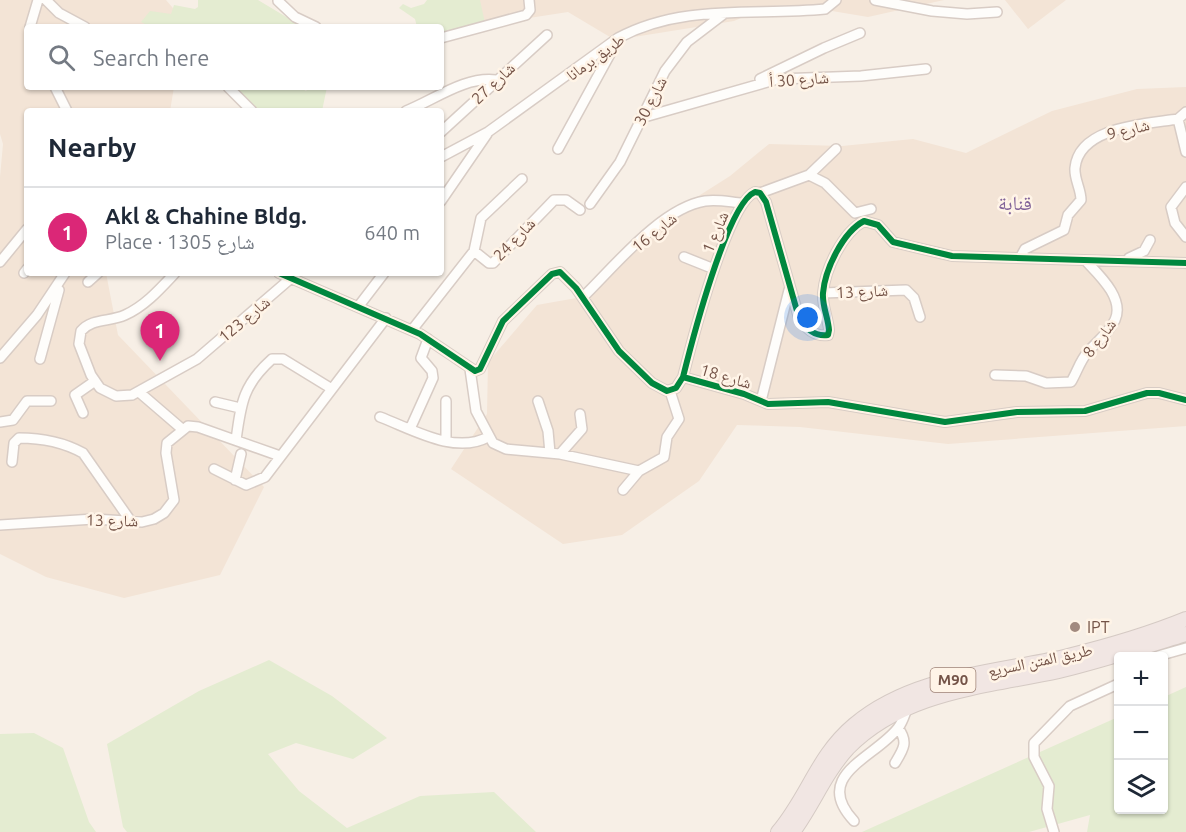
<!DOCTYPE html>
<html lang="en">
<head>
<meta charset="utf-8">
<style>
  :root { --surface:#fff; --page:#f2f2f3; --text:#1f2937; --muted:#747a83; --line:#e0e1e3; --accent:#db2777 }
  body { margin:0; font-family:Ubuntu,"Noto Naskh Arabic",sans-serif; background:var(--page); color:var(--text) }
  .controls { position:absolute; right:18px; bottom:18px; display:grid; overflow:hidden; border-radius:6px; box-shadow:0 2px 4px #0004 }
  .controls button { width:54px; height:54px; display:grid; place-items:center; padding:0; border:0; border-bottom:2px solid var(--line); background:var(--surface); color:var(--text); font:30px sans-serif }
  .you { position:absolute; left:808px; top:318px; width:21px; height:21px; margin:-15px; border:4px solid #fff; border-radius:50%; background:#1a73e8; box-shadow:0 0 0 9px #1a73e833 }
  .badge { display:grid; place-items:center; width:39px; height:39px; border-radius:50%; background:var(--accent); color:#fff; font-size:20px; font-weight:700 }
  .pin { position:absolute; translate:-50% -50px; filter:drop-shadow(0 2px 3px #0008) }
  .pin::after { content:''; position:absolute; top:32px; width:21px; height:18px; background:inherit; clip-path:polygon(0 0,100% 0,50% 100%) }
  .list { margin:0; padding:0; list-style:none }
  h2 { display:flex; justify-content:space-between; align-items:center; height:78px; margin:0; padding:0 24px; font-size:26px }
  h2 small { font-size:20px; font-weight:400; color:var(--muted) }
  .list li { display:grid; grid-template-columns:39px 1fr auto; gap:18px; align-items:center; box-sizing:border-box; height:90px; padding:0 24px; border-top:2px solid var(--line) }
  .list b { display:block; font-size:22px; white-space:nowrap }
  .list p { margin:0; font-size:20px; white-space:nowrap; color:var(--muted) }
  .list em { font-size:20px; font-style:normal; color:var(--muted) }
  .icon { flex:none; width:33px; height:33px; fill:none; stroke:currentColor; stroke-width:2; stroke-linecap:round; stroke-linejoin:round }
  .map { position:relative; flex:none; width:1186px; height:832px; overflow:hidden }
  .search { position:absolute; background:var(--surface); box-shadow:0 2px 4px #0004; left:24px; top:24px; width:420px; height:66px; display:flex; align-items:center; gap:15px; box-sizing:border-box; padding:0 21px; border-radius:6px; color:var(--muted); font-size:22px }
  .panel { position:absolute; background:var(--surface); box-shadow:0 2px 4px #0004; left:24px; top:108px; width:420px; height:168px; border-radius:6px }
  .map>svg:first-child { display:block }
  .residential { fill:#f3e4d6 }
  .green { fill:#e4ecd1 }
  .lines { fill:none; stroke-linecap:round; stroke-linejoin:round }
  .minor-casing { stroke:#d8ccc5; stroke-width:12 }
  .highway-casing { stroke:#d5cac4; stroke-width:16 }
  .minor { stroke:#fefdfb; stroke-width:9 }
  .highway { stroke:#f1e6e3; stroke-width:14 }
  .cycleway-casing { stroke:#fff4e7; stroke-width:10 }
  .cycleway { stroke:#00873e; stroke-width:6 }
  .poi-dot { fill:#a28a7f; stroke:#fff4e7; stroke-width:2 }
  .labels { text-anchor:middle; stroke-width:5; stroke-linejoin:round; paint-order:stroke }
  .shield { fill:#fff4e7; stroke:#9e8377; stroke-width:1.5 }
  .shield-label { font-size:15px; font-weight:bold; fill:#745347 }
  .street-label { font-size:16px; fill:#745347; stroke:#fff4e7 }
  .poi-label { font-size:16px; fill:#745347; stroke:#fff4e7; text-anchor:start }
  .quarter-label { font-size:20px; fill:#816298; stroke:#fff4e7 }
</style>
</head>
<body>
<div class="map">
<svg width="1186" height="832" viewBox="0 0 1186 832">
  <rect width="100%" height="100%" fill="#f7efe6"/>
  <path class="residential" d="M 0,0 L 166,0 L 184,21 L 183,27 L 27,27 L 27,87 L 174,87 L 170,111 L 27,111 L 27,273 L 106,273 L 118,335 L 264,487 L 220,575 L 124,598 L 46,577 L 0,554 L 0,177 L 3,144 L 0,134 Z
    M 436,0 L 944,0 L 868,17 L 796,5 L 769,6 L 734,21 L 615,40 L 568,12 L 451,30 Z
    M 1005,0 L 1066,0 L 1028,29 Z
    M 1186,87 L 1186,426 L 948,444 L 800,427 L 737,425 L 699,481 L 622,535 L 563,544 L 451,469 L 487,414 L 488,362 L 537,305 L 582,297 L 645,230 L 730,176 L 769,144 L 842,146 L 913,139 L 966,153 L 1052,111 L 1137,89 Z"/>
  <path class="green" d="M 198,0 L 258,0 L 303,27 L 151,27 L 141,22 L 150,11 L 171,14 L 174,5 L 195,9 L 198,7 Z
    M 427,0 L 480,0 L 485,23 L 441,36 L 441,27 L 417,27 L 415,19 L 399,8 L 403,4 L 411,8 L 424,4 Z
    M 235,87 L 300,87 L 306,91 L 309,87 L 327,87 L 322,111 L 260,111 Z
    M 269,660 L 332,696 L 387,738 L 353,759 L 296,743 L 268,754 L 299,791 L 347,828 L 420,796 L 494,792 L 536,832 L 127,832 L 123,827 L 107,744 L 199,691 Z
    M 1186,687 L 1186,832 L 1087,832 L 1090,815 L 1029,832 L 862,832 L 1118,717 L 1118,810 L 1164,810 L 1164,697 Z
    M 34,733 L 63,748 L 89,822 L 96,832 L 0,832 L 0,734 Z"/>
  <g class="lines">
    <defs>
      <path id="minor" d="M 46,0 L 59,13 L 85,27
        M 875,0 L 932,11 L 967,14 L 997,12
        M 278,1 L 295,17 L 316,27
        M 30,27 L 38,0
        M 441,38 L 526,15 L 530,10 L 529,0
        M 760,79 L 824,48 L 860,33
        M 55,87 L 67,111
        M 228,87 L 252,111
        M 406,111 C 434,100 465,76 496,80
        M 641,118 L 778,79 L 861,76 L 926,69
        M 1178,119 L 1186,152
        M 441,132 L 547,35
        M 558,149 L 616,43
        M 441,157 L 488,132 L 618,38 C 683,3 756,16 825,9 L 836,0
        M 809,175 L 836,149
        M 1186,187 L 1171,207 L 1175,223 L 1186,237
        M 760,193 L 809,175 L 825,183 L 855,213 L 871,209
        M 441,201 L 487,134
        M 590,204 L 620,162 L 665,71 L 687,42 L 725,13
        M 474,251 L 481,218 L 522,179
        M 684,257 L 714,269
        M 1020,258 L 1025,249 L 1064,230 L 1068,215 L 1081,200 C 1081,189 1074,179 1075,168 C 1079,126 1147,124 1178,119 L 1186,112
        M 1129,258 L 1144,251 L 1150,240
        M 0,262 L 27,229
        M 24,273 L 27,269
        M 175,273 C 160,289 145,306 125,315 C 110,322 92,318 81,331 L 79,344 L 91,375 L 100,388 L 116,396 L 132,395 L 197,359 L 290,279
        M 279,273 L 420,334 L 475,371 L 480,369 L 503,321 L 552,274 L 560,272 L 576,288 L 619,351 L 652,383 L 667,391 L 676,388 L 683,377 C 691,345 727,203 755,192 L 760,193 L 766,202 L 799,318 C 805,328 815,337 828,335 L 829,330 C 828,317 822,306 823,293 C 825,269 843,232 864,221 L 878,225 L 893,242 L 952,256 L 1186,263
        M 88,282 L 98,273
        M 823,293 L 906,290 L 914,298 L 920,317
        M 583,297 C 614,267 661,208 705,201 C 717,199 730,202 742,203
        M 358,307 L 384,273
        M 412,330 L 474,251 L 489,263 L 493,263 L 554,200 L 566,200 L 580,210
        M 0,358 L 37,315 L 65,273
        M 40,359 L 59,290
        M 470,369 L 476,411 L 493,443 L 506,449 L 560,454 L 639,471
        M 995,375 L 1026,376 L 1046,383 L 1071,382 C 1077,372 1080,361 1087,353 C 1096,342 1109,333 1115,320 C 1125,298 1098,274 1085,260
        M 683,377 L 744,394 L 768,404 L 828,402 L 945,422 L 1017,412 L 1085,411 L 1147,393 L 1159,393 L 1186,400
        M 139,392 L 182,429
        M 446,401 L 446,441
        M 538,401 L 548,431 L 550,453
        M 761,401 L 789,290
        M 215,402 L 240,408
        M 83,413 L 75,395 L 95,381
        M 380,417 C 412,429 455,455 488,437
        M 0,422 L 13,420 L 27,401 L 51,401
        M 410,429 L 433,378 L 432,371 L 421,358 L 428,339
        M 236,440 C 241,403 243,385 272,359 L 283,359 L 332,389
        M 560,454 L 582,429 L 580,414
        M 12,462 L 14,443 L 19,438 C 42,438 63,442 83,453 L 130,520
        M 214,469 L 246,485 L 265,477 L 386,318
        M 235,480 L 241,454
        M 623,490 L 639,471 L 664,457 L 667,437 L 679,419 L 670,391
        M 0,525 L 94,519 L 142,522 L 154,519 L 164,513 L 174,500 L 166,453 L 167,443 L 188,426 L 198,427 L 280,456
        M 1158,656 L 1186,648
        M 895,763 C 903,750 909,742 898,728
        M 854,821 C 811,775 875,758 898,728 C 903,722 905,713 908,706
        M 1054,832 L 1047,809 L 1049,786 L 1034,757 L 1034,743 L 1070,706 L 1118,684"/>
      <path id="highway" d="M 778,832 C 808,797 817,756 854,725 C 912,676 993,673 1064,657 C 1105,647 1147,635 1186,619
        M 793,832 C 813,805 825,773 848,748 C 904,691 985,687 1059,671 C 1101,661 1144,647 1186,634"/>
    </defs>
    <use href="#minor" class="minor-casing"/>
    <use href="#highway" class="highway-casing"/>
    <use href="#minor" class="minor"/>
    <use href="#highway" class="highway"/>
    <defs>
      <path id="cycleway" d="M 279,273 L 420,334 L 475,371 L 480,369 L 503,321 L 552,274 L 560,272 L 576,288 L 619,351 L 652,383 L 667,391 L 676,388 L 683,377 C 691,345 727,203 755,192 L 760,193 L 766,202 L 799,318 C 805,328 815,337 828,335 L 829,330 C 828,317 822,306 823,293 C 825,269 843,232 864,221 L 878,225 L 893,242 L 952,256 L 1186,263
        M 683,377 L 744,394 L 768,404 L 828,402 L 945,422 L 1017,412 L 1085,411 L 1147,393 L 1159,393 L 1186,400"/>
    </defs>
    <use href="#cycleway" class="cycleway-casing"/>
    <use href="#cycleway" class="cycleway"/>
  </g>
  <circle class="poi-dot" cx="1075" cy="627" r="6"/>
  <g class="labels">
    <rect class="shield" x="930.5" y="668" width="45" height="24" rx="4.5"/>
    <g class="shield-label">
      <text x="953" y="685">M90</text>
    </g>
    <g class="street-label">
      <text transform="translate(595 57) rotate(-36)" y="6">طريق برمانا</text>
      <text transform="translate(799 79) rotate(-4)" y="6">شارع 30 أ</text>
      <text transform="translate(493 83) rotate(-43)" y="6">شارع 27</text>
      <text transform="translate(650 101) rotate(-63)" y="6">شارع 30</text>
      <text transform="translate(1128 129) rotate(-14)" y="6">شارع 9</text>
      <text transform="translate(654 232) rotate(-39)" y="6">شارع 16</text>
      <text transform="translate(715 232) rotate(-67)" y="6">شارع 1</text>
      <text transform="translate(514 239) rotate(-46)" y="6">شارع 24</text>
      <text transform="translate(862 291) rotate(-3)" y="6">شارع 13</text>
      <text transform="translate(244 319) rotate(-40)" y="6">شارع 123</text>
      <text transform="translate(1099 338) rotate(-53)" y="6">شارع 8</text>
      <text transform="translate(726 376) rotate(16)" y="6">شارع 18</text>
      <text transform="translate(112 520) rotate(1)" y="6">شارع 13</text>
      <text transform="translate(1040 660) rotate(-12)" y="6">طريق المتن السريع</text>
    </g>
    <g class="poi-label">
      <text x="1087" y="633">IPT</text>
    </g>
    <g class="quarter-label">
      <text x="1015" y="210">قنابة</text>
    </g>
  </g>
</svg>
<div class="controls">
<button>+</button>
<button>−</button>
<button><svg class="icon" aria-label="layers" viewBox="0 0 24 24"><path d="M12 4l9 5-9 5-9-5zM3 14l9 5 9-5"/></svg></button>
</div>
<div class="you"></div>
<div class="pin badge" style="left:160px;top:361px">1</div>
<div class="search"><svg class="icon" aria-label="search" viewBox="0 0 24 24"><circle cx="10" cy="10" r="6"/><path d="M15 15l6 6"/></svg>Search here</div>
<section class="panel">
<h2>Nearby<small></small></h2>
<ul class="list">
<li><span class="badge">1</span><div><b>Akl &amp; Chahine Bldg.</b><p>Place · شارع 1305</p></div><em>640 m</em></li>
</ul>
</section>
</div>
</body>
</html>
